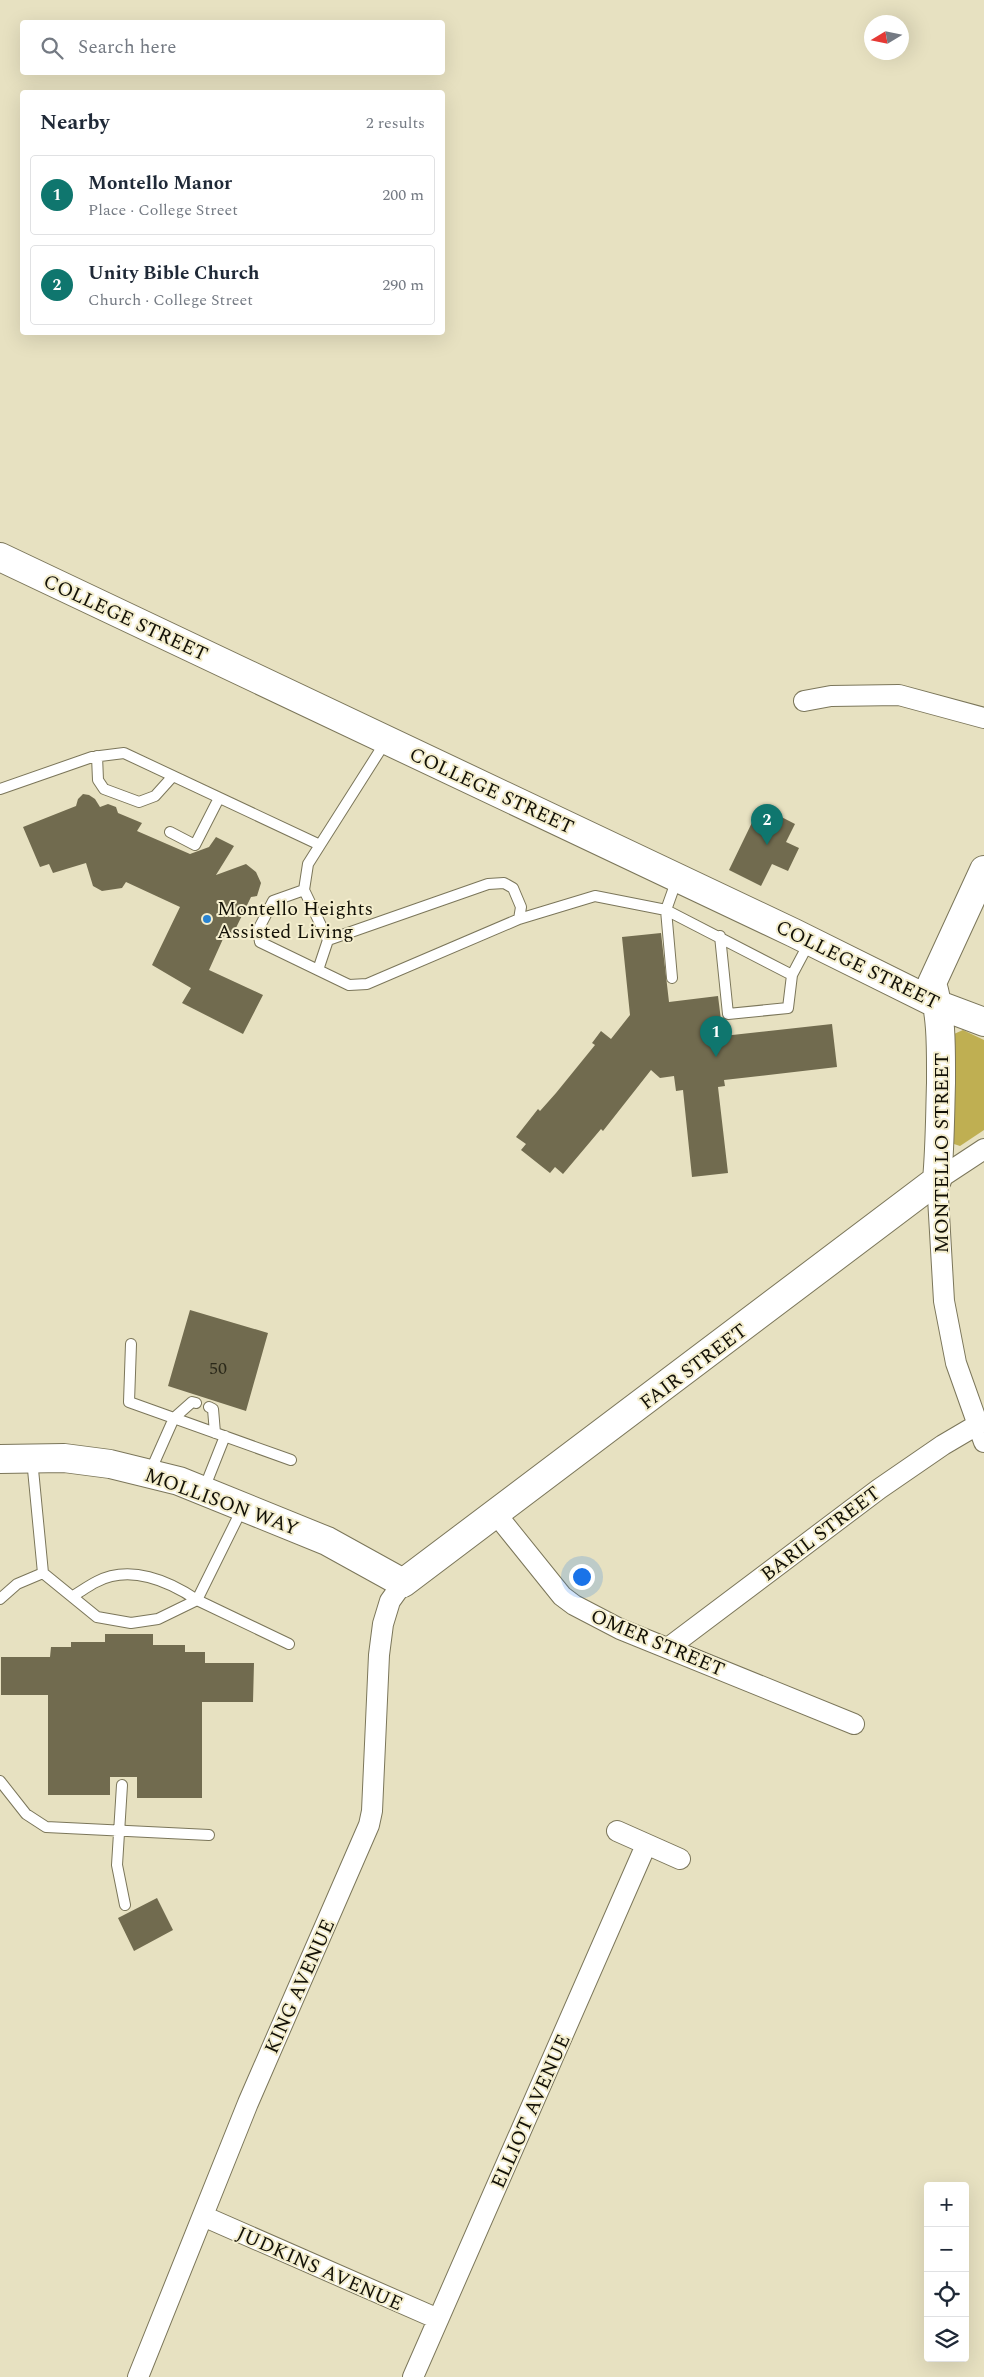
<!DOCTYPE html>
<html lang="en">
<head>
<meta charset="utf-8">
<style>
  :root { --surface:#fff; --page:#f2f2f3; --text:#1f2937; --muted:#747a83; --line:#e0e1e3; --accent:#0f766e }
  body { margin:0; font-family:Spectral,serif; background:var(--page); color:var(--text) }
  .controls { position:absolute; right:15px; bottom:15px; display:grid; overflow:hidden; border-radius:5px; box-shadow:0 5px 20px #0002 }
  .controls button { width:45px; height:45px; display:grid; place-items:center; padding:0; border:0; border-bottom:1px solid var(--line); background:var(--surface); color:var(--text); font:25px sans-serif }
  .compass { position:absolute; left:864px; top:15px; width:45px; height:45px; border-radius:50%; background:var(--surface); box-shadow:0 5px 20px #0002; rotate:260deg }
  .you { position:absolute; left:581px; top:1576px; width:18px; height:18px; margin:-12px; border:4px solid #fff; border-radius:50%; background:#1a73e8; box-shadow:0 0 0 8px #1a73e833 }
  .badge { display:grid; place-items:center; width:32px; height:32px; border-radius:50%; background:var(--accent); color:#fff; font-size:16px; font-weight:700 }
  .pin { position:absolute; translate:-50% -41px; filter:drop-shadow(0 1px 2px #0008) }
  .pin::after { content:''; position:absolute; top:26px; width:18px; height:15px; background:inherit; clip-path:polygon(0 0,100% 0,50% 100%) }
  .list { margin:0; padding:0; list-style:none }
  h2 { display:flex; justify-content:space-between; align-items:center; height:65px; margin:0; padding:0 20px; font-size:21px }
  h2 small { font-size:16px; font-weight:400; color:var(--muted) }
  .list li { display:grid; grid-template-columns:32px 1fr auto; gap:15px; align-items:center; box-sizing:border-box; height:80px; margin:0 10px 10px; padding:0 10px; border:1px solid var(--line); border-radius:5px }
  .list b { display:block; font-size:19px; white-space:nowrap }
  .list p { margin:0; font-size:16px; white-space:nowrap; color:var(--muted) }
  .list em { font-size:16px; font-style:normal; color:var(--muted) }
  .icon { flex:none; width:28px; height:28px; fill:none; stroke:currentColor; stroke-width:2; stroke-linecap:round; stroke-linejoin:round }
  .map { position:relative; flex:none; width:984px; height:2377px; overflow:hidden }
  .search { position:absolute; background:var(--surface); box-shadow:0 5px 20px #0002; left:20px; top:20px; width:425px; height:55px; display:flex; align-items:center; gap:12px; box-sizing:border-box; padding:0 18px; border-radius:5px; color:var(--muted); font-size:19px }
  .panel { position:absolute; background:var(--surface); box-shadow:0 5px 20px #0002; left:20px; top:90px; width:425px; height:245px; border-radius:5px }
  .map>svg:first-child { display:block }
  .green { fill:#bfaf52 }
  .building { fill:#716b4f }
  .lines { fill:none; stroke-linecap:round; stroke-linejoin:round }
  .lane-casing { stroke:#7b765a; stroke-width:12 }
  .street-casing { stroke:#7b765a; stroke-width:22 }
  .secondary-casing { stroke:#7b765a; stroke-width:30 }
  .lane { stroke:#fff; stroke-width:10 }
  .street { stroke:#fff; stroke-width:20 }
  .secondary { stroke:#fff; stroke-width:28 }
  .poi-dot { fill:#2983d1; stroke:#f4eece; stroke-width:2 }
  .labels { text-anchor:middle; stroke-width:4; stroke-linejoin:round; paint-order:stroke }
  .number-label { font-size:18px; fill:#2a2819 }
  .street-label { font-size:20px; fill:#131107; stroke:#f4eece }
  .poi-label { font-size:20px; fill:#131107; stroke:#f4eece; text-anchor:start }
</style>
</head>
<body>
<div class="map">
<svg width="984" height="2377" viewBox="0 0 984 2377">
  <rect width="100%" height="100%" fill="#e7e1c1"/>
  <path class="green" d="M 963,1030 L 984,1040 L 984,1130 L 960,1146 L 954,1144 L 952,1139 L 954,1034 Z"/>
  <path class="building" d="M 83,794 L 89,795 L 95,799 L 100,807 L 108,804 L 116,807 L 118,813 L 142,823 L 137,831 L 190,854 L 209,847 L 216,837 L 234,846 L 216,875 L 246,864 L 256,872 L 261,883 L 257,896 L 251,897 L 233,934 L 227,930 L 209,970 L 263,995 L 243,1034 L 182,1003 L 191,988 L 152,965 L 180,907 L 126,882 L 122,888 L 102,891 L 93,886 L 86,863 L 53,873 L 49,864 L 40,867 L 23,827 L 76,806 L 78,799 Z
    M 760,806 L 795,824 L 786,842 L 799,848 L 788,871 L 772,864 L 761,886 L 729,870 Z
    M 661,933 L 669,1002 L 718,996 L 723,1036 L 832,1024 L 837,1067 L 724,1080 L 725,1086 L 718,1087 L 728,1173 L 692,1177 L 683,1090 L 676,1091 L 674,1076 L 660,1078 L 651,1070 L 603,1131 L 601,1129 L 563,1174 L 555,1167 L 550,1173 L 521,1150 L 526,1144 L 516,1137 L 538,1109 L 540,1111 L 556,1093 L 595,1045 L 592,1043 L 601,1031 L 611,1039 L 630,1015 L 622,937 Z
    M 190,1310 L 268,1333 L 246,1411 L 168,1386 Z
    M 105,1634 L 153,1634 L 153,1645 L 185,1645 L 185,1652 L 205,1652 L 205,1663 L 254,1663 L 253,1702 L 202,1702 L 202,1798 L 137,1798 L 137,1777 L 110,1777 L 110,1795 L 48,1795 L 48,1695 L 1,1695 L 1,1657 L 50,1657 L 51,1647 L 71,1647 L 71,1642 L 105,1642 Z
    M 157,1898 L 173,1930 L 134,1951 L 118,1918 Z"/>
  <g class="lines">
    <defs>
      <path id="lane" d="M 97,756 L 98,780 L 104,789 L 139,802 L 155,796 L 173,776
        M 0,789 L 92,757 L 124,753 L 320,845 L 386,741
        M 170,832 L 195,845 L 219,798
        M 304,890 L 328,940 L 488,884 L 504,883 L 513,888 L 521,907 L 519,919 L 367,984 L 349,985 L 260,942 L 258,930 L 273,901 L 304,890 L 308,864 L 320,845
        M 666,910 L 792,975 L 810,941
        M 666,910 L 672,978
        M 519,919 L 595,896 L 666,910 L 677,879
        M 720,936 L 728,1014 L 788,1008 L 792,975
        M 318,970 L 328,940
        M 131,1344 L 129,1402 L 291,1460
        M 209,1407 L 213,1409 L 215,1433
        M 32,1459 L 43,1573
        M 150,1472 L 174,1418 L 192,1402 L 196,1403
        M 204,1489 L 225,1436
        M 242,1509 L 197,1600 L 289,1644
        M 73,1596 C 80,1592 88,1586 96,1582 C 130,1564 169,1581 197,1600
        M 0,1599 L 17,1584 L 43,1573 L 97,1617 L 131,1623 L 158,1619 L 197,1600
        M 0,1781 L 26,1814 L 46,1827 L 209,1835
        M 122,1785 L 117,1865 L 125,1905"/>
      <path id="street" d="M 804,701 L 831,696 L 899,695 L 984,718
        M 984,1149 L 937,1180 L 944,1301 L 956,1363 L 984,1442
        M 496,1514 L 562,1596 L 574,1605 L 620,1629 L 854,1724
        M 668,1648 L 879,1489 L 943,1445 L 977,1425
        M 617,1831 L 680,1859
        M 203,2216 L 438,2319
        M 138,2377 L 248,2103 L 369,1825 L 372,1811 L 379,1655 L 383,1624 L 390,1601 L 403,1583
        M 413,2377 L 646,1845"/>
      <path id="secondary" d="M 0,557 L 794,933 L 939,1005 L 984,1022
        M 0,1459 L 64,1458 L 110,1464 L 179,1481 L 327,1541 L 403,1583 L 937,1180 C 940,1148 940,1116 941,1083 C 941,1049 942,1016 932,983 L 984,870"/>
    </defs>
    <use href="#lane" class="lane-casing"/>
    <use href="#street" class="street-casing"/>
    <use href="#secondary" class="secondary-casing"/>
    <use href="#lane" class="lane"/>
    <use href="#street" class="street"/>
    <use href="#secondary" class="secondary"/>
  </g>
  <circle class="poi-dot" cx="207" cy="919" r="5"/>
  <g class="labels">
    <g class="number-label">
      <text x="218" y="1374">50</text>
    </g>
    <g class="street-label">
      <text transform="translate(126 617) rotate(25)" y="7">COLLEGE STREET</text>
      <text transform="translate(492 790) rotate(25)" y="7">COLLEGE STREET</text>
      <text transform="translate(858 964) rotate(26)" y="7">COLLEGE STREET</text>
      <text transform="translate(941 1153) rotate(-90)" y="7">MONTELLO STREET</text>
      <text transform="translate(693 1366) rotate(-37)" y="7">FAIR STREET</text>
      <text transform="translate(222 1501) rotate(20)" y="7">MOLLISON WAY</text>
      <text transform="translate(820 1533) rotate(-37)" y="7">BARIL STREET</text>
      <text transform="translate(658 1642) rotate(23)" y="7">OMER STREET</text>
      <text transform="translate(299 1986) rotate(-66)" y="7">KING AVENUE</text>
      <text transform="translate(530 2111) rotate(-66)" y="7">ELLIOT AVENUE</text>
      <text transform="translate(320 2268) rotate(24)" y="7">JUDKINS AVENUE</text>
    </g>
    <g class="poi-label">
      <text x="217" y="915">Montello Heights<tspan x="217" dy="23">Assisted Living</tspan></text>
    </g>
  </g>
</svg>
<div class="controls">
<button>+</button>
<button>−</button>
<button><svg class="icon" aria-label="locate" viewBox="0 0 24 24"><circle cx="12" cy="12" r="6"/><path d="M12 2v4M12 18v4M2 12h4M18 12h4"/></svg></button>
<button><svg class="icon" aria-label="layers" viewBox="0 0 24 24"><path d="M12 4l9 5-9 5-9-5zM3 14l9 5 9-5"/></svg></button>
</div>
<svg class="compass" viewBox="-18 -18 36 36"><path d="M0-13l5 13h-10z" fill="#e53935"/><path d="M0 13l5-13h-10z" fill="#747a83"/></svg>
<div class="you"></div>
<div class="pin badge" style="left:716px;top:1057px">1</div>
<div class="pin badge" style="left:767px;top:845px">2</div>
<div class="search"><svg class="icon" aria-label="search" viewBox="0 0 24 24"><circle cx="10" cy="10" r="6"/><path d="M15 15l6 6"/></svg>Search here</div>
<section class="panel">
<h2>Nearby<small>2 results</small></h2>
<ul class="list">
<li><span class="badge">1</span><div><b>Montello Manor</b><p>Place · College Street</p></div><em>200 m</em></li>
<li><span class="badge">2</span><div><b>Unity Bible Church</b><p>Church · College Street</p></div><em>290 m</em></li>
</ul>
</section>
</div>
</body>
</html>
